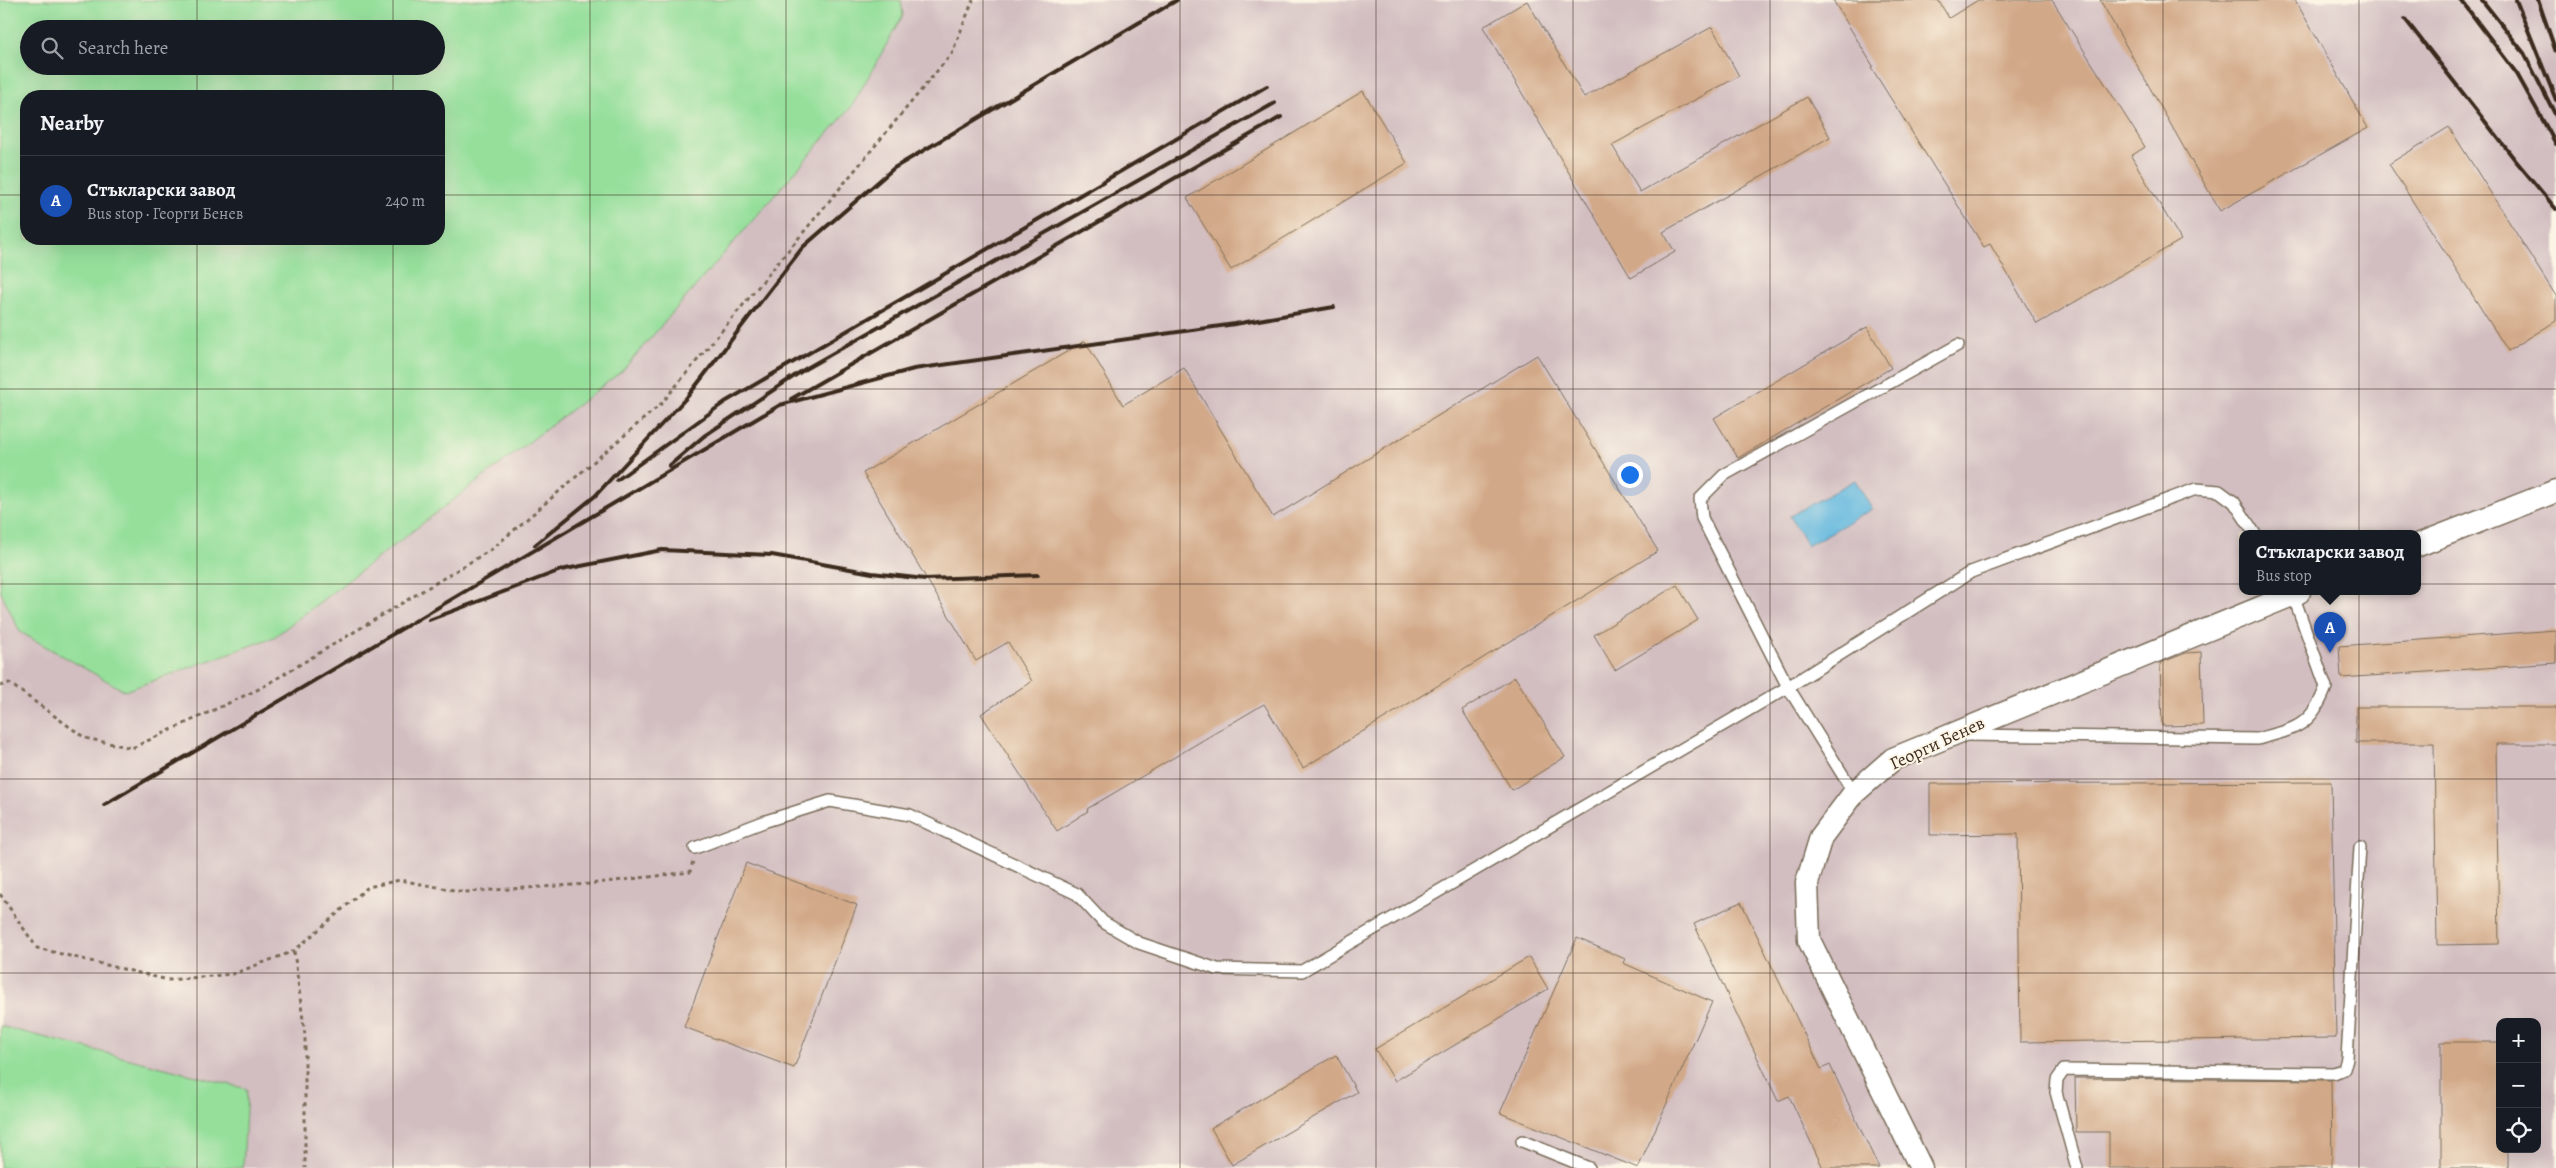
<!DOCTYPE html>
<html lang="en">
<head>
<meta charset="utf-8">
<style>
  :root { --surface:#171b24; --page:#20242c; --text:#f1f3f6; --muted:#9ea1a6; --line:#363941; --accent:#0f766e }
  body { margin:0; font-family:Alegreya,serif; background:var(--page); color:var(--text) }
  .controls { position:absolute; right:15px; bottom:15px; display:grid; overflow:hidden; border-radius:10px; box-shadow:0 5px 20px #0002 }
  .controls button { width:45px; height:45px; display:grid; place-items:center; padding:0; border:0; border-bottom:1px solid var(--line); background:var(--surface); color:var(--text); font:25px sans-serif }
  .you { position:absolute; left:1629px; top:474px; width:18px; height:18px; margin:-12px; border:4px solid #fff; border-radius:50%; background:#1a73e8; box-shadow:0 0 0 8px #1a73e833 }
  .badge { display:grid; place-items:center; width:32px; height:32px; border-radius:50%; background:var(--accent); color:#fff; font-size:16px; font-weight:700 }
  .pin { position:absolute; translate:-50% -41px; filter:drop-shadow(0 1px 2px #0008) }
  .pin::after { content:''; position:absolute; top:26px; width:18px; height:15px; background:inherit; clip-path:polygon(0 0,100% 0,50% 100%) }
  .popup { position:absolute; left:2239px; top:530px; width:182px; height:65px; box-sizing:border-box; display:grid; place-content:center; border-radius:10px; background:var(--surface); filter:drop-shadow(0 1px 4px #0005); font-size:16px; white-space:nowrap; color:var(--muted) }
  .popup b { font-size:19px; color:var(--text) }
  .popup::after { content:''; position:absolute; left:50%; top:100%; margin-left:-10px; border:10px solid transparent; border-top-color:var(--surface) }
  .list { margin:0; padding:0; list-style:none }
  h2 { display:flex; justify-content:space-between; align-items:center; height:65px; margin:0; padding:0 20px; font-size:21px }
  h2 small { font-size:16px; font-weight:400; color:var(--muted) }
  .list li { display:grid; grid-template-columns:32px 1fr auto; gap:15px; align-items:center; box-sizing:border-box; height:90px; padding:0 20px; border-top:1px solid var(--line) }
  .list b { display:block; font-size:19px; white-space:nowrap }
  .list p { margin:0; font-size:16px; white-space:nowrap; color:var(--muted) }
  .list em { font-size:16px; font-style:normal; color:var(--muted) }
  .icon { flex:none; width:28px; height:28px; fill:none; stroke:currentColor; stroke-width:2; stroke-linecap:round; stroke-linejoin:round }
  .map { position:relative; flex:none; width:2556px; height:1168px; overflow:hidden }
  .search { position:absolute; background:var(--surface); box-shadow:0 5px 20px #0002; left:20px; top:20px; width:425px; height:55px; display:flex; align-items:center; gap:12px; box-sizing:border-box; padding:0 18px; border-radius:28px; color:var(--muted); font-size:19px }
  .panel { position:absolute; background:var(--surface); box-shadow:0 5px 20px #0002; left:20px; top:90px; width:425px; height:155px; border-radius:20px }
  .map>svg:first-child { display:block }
  .industrial { fill:#d2bec1; fill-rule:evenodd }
  .green { fill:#95df9b; stroke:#68845c; fill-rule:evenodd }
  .water { fill:#62b8df; stroke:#4e717e }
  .building { fill:#d2a988 }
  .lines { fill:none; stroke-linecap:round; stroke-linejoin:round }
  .service-casing { stroke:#7a6c5a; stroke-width:14 }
  .minor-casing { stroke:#7a6c5a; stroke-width:25 }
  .path { stroke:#7a6c5a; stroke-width:3; stroke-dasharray:4 4; stroke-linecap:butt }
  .service { stroke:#fff; stroke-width:11 }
  .minor { stroke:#fff; stroke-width:22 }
  .rail { stroke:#3b2a1e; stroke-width:4 }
  .grid { fill:none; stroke:#3b2a1e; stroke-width:1; stroke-opacity:0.55 }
  .labels { text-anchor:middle; stroke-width:4; stroke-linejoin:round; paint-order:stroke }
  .street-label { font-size:18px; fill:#3b2a1e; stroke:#fcf5e5 }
</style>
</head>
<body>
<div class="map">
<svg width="2556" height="1168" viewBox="0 0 2556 1168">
  <rect width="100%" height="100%" fill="#fcf5e5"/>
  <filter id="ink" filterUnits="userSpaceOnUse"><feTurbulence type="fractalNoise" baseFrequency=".02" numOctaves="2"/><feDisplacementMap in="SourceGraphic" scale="10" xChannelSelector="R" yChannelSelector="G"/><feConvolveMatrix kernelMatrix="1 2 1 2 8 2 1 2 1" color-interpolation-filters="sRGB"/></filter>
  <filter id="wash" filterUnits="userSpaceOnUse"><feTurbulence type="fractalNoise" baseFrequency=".0096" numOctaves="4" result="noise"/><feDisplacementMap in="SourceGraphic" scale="20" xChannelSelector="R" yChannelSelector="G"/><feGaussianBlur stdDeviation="1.12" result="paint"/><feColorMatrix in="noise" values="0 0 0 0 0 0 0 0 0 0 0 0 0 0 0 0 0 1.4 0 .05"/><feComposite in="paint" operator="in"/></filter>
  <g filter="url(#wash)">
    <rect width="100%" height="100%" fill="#eee6c8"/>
    <path class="industrial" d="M 901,0 L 2556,0 L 2556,1168 L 243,1168 L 247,1089 L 1,1027 L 0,590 L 20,632 L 903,15 ZM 2242,534 L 2418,534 L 2418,592 L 2242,592 ZM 2500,1022 L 2537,1022 L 2537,1149 L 2500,1149 Z"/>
    <path class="green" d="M 0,0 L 901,0 L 903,15 L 852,106 L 622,371 L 274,637 L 125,691 L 20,632 L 0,590 ZM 29,29 L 436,29 L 436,66 L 29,66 ZM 26,96 L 439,96 L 439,239 L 26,239 Z
      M 0,1026 L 247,1089 L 243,1168 L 0,1168 Z"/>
    <path class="water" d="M 1855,480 L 1872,509 L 1807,546 L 1790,516 Z"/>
    <g id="blocks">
      <path class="building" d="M 1833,0 L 1938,0 L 1949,18 L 1978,0 L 2052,0 L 2145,147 L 2131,156 L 2181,240 L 2037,324 L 1990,244 L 1984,247 L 1871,67 L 1873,66 Z
        M 2100,0 L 2295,0 L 2368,128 L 2220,211 Z
        M 1527,1 L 1584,97 L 1712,27 L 1739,76 L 1612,145 L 1640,192 L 1807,97 L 1830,137 L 1663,232 L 1675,252 L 1631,278 L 1483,27 Z
        M 1363,91 L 1407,163 L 1231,270 L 1187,198 Z
        M 2449,127 L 2556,296 L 2556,321 L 2508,351 L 2389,164 Z
        M 1867,327 L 1891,368 L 1738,458 L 1714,418 Z
        M 1085,341 L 1123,405 L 1184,368 L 1273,517 L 1537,355 L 1658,551 L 1303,768 L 1264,704 L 1087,809 L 1088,811 L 1057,831 L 981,714 L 1032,681 L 1008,642 L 976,661 L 863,473 Z
        M 1677,585 L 1698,620 L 1615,670 L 1594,635 Z
        M 2556,630 L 2556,663 L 2341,678 L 2339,646 Z
        M 2201,652 L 2203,725 L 2162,726 L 2160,663 L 2186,653 Z
        M 1515,677 L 1565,757 L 1512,790 L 1462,710 Z
        M 2356,707 L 2556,707 L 2556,744 L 2496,744 L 2499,944 L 2437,945 L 2434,743 L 2356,743 Z
        M 2331,782 L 2336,1038 L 2020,1042 L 2018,834 L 1930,835 L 1930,784 Z
        M 746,863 L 857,905 L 794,1068 L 684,1027 Z
        M 1741,902 L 1821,1069 L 1830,1065 L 1879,1168 L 1823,1168 L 1789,1096 L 1778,1101 L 1694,924 Z
        M 1577,938 L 1625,959 L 1623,963 L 1712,1002 L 1638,1168 L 1500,1113 Z
        M 1529,957 L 1548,989 L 1395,1081 L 1375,1049 Z
        M 2441,1042 L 2500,1042 L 2500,1149 L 2508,1149 L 2508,1168 L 2441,1168 Z
        M 1336,1055 L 1357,1092 L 1232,1165 L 1211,1128 Z
        M 2075,1078 L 2331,1080 L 2332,1168 L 2109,1168 L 2109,1132 L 2076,1132 Z"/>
    </g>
  </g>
  <g filter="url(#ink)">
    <use href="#blocks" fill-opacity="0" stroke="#7a6c5a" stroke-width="1"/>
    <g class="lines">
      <defs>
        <path id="service" d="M 1965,735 L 2257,739 C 2295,729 2311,727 2326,687 L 2292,592
          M 1854,793 L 1788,687 L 1702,518 L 1700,499 L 1724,475 L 1958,345
          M 695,848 L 766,821 L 830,801 L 910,815 L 1077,894 L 1103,922 L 1139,943 L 1217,969 L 1302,971 L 1788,687 L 1971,572 L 2196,489 L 2219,491 L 2234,502 L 2255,534
          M 1522,1141 L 1589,1168
          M 2077,1168 L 2056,1092 L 2057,1080 L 2064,1070 L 2334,1073 L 2344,1069 L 2347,1058 L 2360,847"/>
        <path id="minor" d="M 2418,545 L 2556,491
          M 1921,1168 L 1809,940 L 1807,883 L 1821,837 L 1854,793 L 1893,759 L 2299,592"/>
      </defs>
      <use href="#service" class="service-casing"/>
      <use href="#minor" class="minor-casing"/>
      <path class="path" d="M 0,686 L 9,683 L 85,738 L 132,748 L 261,688 L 492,549 L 661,404 L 952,53 L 973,0
        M 0,894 L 37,948 L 168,980 L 233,974 L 294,951 L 368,887 L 400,880 L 464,892 L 589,884 L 690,872 L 693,861
        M 294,951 L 305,1035 L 305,1168"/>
      <use href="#service" class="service"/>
      <use href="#minor" class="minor"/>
      <path class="rail" d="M 2461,0 L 2517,74 L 2556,144
        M 2482,0 L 2524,53 L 2556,116
        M 2516,0 L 2556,100
        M 2538,0 L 2556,52
        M 2405,19 L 2516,161 L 2556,209
        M 791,399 L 1281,117
        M 669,466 L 704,436 L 805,369 L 1275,103
        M 617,480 L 725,402 L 1267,86
        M 535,545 L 595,496 L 688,396 L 803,247 L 894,168 L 1177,0
        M 429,620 L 561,570 L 662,550 L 772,555 L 872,573 L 925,579 L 1038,575
        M 104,805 L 780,405 L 914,369 L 1235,324 L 1334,307"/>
    </g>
  </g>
  <path class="grid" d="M 197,0 L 197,29M 393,0 L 393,29M 590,0 L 590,1168M 786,0 L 786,1168M 983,0 L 983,1168M 1180,0 L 1180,1168M 1376,0 L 1376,1168M 1573,0 L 1573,1168M 1770,0 L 1770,1168M 1966,0 L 1966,1168M 2163,0 L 2163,1168M 2359,0 L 2359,1168M 197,66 L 197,96M 393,66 L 393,96M 0,195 L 26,195M 439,195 L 2556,195M 197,239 L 197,1168M 393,239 L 393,1168M 0,389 L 2556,389M 0,584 L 2556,584M 0,779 L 2556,779M 0,973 L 2556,973"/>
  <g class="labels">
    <g class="street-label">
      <text transform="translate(1937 743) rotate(-25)" y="6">Георги Бенев</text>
    </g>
  </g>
</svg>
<div class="controls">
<button>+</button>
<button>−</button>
<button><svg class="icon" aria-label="locate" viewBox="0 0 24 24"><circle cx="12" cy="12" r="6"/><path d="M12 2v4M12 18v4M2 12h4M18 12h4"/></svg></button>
</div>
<div class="you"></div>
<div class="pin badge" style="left:2330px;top:653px;background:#1a4fb4">A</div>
<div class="popup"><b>Стъкларски завод</b>Bus stop</div>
<div class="search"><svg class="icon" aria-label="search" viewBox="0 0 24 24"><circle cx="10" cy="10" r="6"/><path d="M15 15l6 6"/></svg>Search here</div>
<section class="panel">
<h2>Nearby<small></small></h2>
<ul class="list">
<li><span class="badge" style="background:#1a4fb4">A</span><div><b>Стъкларски завод</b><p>Bus stop · Георги Бенев</p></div><em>240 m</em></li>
</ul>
</section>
</div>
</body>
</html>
